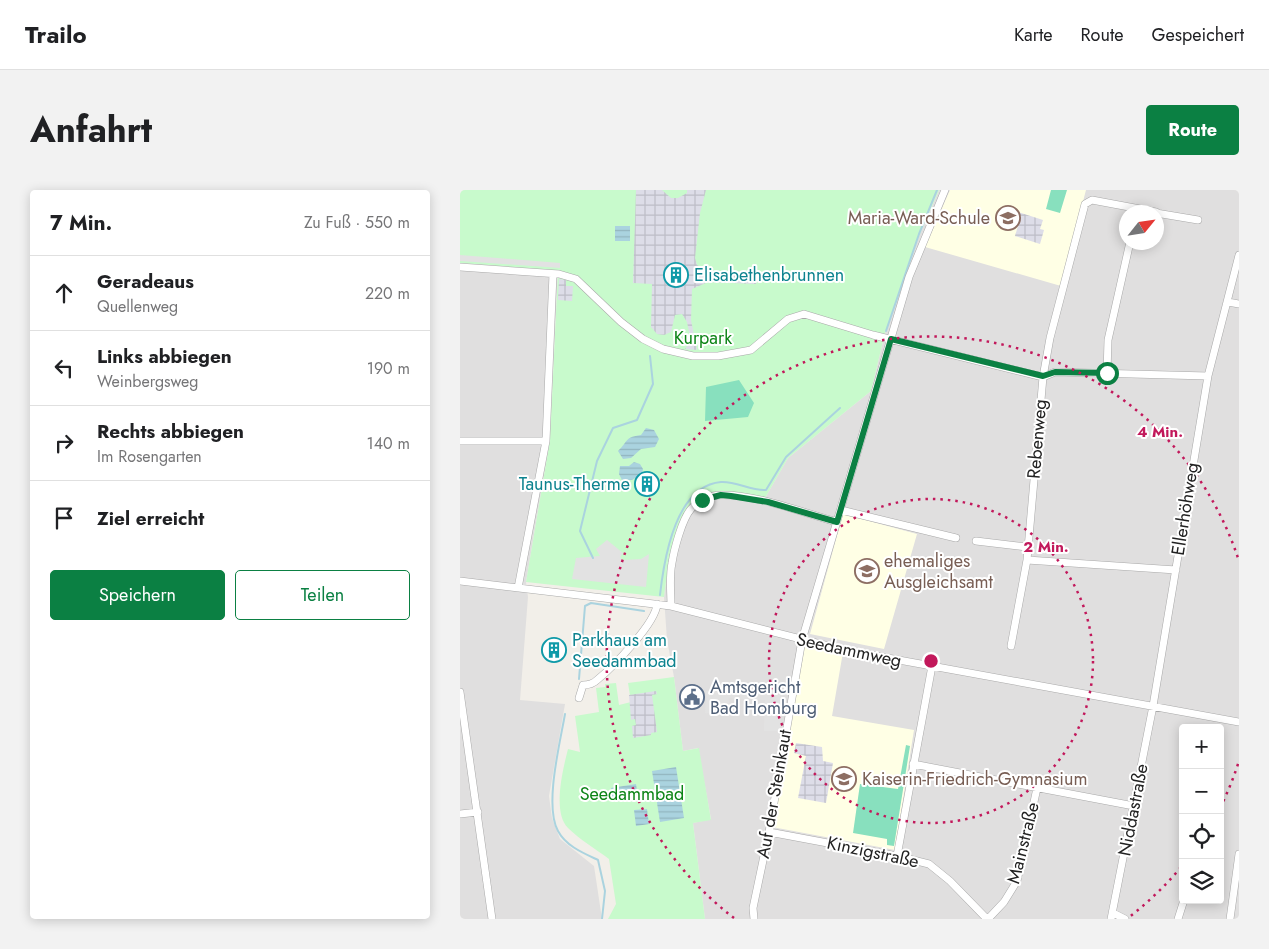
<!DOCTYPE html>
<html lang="de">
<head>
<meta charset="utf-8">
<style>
  :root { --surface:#fff; --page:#f2f2f2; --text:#202124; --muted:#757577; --line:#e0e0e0; --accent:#0b8043 }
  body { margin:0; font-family:Jost,sans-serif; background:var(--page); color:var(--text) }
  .controls { position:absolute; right:15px; bottom:15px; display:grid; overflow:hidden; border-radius:5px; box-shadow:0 2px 12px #0003 }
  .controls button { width:45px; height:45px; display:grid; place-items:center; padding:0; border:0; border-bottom:1px solid var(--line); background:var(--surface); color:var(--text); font:25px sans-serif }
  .compass { position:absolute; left:659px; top:15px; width:45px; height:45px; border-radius:50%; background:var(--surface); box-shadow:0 2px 12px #0003; rotate:60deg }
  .stop { position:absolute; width:15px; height:15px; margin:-11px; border:4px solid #0b8043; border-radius:50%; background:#fff }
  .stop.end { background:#0b8043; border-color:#fff; box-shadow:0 1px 5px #0008 }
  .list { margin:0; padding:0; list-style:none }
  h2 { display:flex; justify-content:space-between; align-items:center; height:65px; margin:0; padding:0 20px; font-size:21px }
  h2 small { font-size:16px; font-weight:400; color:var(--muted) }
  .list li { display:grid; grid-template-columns:32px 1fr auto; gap:15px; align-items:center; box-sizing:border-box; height:75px; padding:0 20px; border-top:1px solid var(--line) }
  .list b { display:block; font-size:19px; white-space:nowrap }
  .list p { margin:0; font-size:16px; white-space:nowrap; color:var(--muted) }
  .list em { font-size:16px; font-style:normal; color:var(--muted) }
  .actions { display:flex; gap:10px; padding:15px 20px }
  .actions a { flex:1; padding:11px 0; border:1px solid var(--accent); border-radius:5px; text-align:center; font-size:18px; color:var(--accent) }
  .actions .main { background:var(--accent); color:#fff }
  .icon { flex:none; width:28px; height:28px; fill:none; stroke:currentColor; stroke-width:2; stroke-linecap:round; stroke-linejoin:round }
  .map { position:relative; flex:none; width:779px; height:729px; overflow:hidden; border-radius:5px }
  header { display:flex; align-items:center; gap:30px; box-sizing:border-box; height:70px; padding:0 25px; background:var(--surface); border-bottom:1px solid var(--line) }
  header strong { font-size:24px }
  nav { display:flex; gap:28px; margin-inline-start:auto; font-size:18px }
  .intro { display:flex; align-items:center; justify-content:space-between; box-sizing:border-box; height:120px; padding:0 30px }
  h1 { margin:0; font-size:35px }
  .button { padding:12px 22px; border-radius:5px; background:var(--accent); color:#fff; font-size:18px; font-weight:700 }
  main { display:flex; gap:30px; padding:0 30px }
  aside { flex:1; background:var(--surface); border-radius:5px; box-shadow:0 2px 12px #0003 }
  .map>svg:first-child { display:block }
  .residential { fill:#e0dfdf; fill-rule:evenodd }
  .education { fill:#ffffe5 }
  .park { fill:#c8facc }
  .pitch { fill:#88e0be }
  .parking { fill:#e2e2e2 }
  .plaza { fill:url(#plaza-grid) }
  .water { fill:url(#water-rules) }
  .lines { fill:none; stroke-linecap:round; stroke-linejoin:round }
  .stream { stroke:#aad3df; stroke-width:2 }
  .minor-casing { stroke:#a9a9a9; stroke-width:8 }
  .minor { stroke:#fff; stroke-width:7 }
  .route { stroke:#0b8043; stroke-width:6 }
  .ring { fill:none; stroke:#c2185b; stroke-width:2.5; stroke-dasharray:2.5 5 }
  .labels { text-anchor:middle; stroke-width:4; stroke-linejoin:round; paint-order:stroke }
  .education-label { font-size:18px; fill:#785e54; stroke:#fff; text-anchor:start }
  .culture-label { font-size:18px; fill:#0d838f; stroke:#fff; text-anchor:start }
  .park-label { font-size:18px; fill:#0c8416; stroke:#fff }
  .street-label { font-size:18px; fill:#222; stroke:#fff }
  .service-label { font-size:18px; fill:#4e5e75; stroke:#fff; text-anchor:start }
  .centre { fill:#c2185b; stroke:#fff; stroke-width:2.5 }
  .ring-label { font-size:15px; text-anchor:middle; font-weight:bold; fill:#c2185b; stroke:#fff; stroke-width:4; stroke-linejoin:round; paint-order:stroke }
</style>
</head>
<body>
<header>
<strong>Trailo</strong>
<nav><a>Karte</a><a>Route</a><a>Gespeichert</a></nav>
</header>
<div class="intro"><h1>Anfahrt</h1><a class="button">Route</a></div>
<main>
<aside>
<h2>7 Min.<small>Zu Fuß · 550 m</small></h2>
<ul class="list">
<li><svg class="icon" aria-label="ahead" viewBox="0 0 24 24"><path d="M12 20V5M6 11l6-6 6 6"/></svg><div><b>Geradeaus</b><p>Quellenweg</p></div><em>220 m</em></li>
<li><svg class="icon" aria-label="left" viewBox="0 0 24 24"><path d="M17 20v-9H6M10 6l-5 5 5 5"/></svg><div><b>Links abbiegen</b><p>Weinbergsweg</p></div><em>190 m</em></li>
<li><svg class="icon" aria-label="right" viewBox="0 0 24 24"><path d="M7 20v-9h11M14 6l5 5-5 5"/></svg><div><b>Rechts abbiegen</b><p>Im Rosengarten</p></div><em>140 m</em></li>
<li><svg class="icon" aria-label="arrive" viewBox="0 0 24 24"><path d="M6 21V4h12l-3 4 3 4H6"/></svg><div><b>Ziel erreicht</b></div></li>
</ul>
<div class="actions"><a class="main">Speichern</a><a>Teilen</a></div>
</aside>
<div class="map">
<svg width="779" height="729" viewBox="0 0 779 729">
  <defs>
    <pattern id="plaza-grid" width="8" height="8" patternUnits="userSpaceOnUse" patternTransform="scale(1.25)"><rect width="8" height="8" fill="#dddde8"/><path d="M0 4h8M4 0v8" fill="none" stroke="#bdbdc7"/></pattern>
    <pattern id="water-rules" width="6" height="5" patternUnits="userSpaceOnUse" patternTransform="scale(1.25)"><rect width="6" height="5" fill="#aad3df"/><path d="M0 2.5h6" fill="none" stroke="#92b5bf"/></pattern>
  </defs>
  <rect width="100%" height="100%" fill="#f2efe9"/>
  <path class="residential" d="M 479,0 L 779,0 L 779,729 L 245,729 L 233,633 L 251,629 L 238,558 L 223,561 L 214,487 L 207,450 L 204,407 L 210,361 L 223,326 L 240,308 L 250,304 L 305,308 L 328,268 L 411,201 L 425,143 L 459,46 ZM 666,22 L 696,22 L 696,52 L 666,52 ZM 723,538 L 760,538 L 760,710 L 723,710 Z
    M 0,73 L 98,80 L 90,250 L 66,392 L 68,407 L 60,510 L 105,514 L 89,606 L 92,628 L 100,649 L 134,676 L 142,729 L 0,729 Z"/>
  <path class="education" d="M 490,0 L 626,0 L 601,96 L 465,57 Z
    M 383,324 L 457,344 L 424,459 L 350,444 Z
    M 345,455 L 383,462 L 372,526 L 454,540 L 435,660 L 312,637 Z"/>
  <path class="park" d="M 0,0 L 479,0 L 459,46 L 425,143 L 411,201 L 328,268 L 305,308 C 288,307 268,303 251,304 C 214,307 208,380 204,407 L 66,392 L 90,250 L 98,81 L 0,73 Z
    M 214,487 L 223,561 L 239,558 L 251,630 L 233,633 L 245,729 L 148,729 L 156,714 L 149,669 C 136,659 120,650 108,638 C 92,622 103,579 108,559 L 120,562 L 115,526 L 139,522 L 136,498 L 145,497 L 145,494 L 156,493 L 159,515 L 171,512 L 168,493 Z"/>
  <path class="pitch" d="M 591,0 L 607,0 L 600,23 L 586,19 Z
    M 279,190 L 294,213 L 288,227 L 245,231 L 246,197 Z
    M 446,555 L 450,556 L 434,656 L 427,655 L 427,649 L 393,643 L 400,594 L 438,599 Z"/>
  <path class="parking" d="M 0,65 L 100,73 L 100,78 L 0,71 Z
    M 147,350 L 163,363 L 160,367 L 163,370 L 181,369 L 189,364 L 186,397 L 112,389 L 116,368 L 140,366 L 136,359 Z
    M 246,501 L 323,505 L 320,541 L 304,541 L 305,510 L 269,508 L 268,524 L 245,523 Z"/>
  <path class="plaza" d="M 176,0 L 202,0 L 211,8 L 218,8 L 227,3 L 227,0 L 246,0 L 240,23 L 235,68 L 237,75 L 248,81 L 297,82 L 296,94 L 248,92 L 232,99 L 231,130 L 237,160 L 225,159 L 231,151 L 227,132 L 222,124 L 215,125 L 211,142 L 204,145 L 197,144 L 191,137 L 192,94 L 173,93 Z
    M 558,22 L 583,30 L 580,39 L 584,40 L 580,54 L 555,46 L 561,26 L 558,24 Z
    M 99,89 L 106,90 L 106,96 L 113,96 L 112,111 L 98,110 Z
    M 196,501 L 197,504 L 192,505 L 197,542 L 191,543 L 191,545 L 173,548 L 172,536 L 176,535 L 175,529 L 171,530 L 169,505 Z
    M 336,553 L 362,557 L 363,571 L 373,573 L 366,613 L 338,608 L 346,566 L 334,563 Z"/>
  <path class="water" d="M 155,36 L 170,36 L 170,51 L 155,51 Z
    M 186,238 L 194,240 L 199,249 L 195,257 L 181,259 L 171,268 L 163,269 L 158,261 C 168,252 164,247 181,245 Z
    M 174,272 L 180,274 L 183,279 L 182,284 L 172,290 L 162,290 L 159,284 L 160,276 L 169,276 Z
    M 216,577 L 224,628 L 200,632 L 192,581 Z
    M 176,594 L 178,607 L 153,611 L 151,598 Z
    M 187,619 L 189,634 L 176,636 L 174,620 Z"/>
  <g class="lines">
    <path class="stream" d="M 426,141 L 459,44 L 477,0
      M 133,368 L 120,341 L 137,271 L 153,238 L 177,230 L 193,194 L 190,166
      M 200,405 C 204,369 215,296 261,292 C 276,291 291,301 306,300 L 326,267 L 380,218
      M 119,489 L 125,416 L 131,413 L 184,421
      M 105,524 C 100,553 84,616 98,641 C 106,656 123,663 138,670 L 145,701 L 142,729"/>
    <defs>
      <path id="minor" d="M 696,23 L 738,30
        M 0,77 L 99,84 L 116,89 L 161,132 L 183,149 L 203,159 L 233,166 L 258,166 L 291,160 L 328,129 L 344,124 L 413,145 L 583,187 L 595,182 L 748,186
        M 768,112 L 779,114
        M 647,183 L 648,150 L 670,52
        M 0,251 L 86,251
        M 381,320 L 496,348
        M 516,351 L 567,357
        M 567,370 L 716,380
        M 0,391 L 211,416 L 384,460 L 779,532
        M 58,398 L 86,251 L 93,84
        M 211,416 C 211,402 209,387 212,373 C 214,360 222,329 231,319 C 238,311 251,305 261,305 C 296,304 343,323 377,332
        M 551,456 L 567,370 L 583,187 L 590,148 L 625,14 L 632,10 L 696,22
        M 0,502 L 32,729
        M 119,508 L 123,495 C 129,495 133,494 137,490 C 153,477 196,433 197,414
        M 453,574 L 674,616
        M 0,624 L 18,622
        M 309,642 L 437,666 L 469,674 L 490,691 L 527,729
        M 437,666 L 472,476
        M 653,723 L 665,729
        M 294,729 L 293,718 L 309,642 L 342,450 L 449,87 L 485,0
        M 528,729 L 544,712 L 557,691 L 577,598
        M 651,729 L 693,516 L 748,186 L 779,65
        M 718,729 L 724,710
        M 770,729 L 779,664"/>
    </defs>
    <use href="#minor" class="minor-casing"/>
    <use href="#minor" class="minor"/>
  </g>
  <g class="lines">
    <path class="route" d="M 242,310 L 261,305 L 271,306 L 308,312 L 377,332 L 431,149 L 583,186 L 595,182 L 647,183"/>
  </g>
  <g class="ring">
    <circle cx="471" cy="471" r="162"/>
    <path d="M778 574A324 324 0 0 1 761 616M721 677A324 324 0 0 1 668 728M274 728A324 324 0 1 1 778 368"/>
  </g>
  <defs>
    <symbol id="school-ring" viewBox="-11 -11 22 22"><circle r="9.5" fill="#fff" stroke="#8d6e63" stroke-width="1.5"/><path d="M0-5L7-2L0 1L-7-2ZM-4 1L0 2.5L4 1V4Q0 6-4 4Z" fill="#8d6e63"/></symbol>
    <symbol id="building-ring" viewBox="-11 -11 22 22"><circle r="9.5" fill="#fff" stroke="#0f9aa8" stroke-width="1.5"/><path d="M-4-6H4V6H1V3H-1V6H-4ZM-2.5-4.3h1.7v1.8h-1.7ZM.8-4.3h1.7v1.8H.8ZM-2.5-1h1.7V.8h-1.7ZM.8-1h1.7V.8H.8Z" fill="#0f9aa8"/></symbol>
    <symbol id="civic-ring" viewBox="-11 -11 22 22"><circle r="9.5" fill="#fff" stroke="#5c6f8a" stroke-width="1.5"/><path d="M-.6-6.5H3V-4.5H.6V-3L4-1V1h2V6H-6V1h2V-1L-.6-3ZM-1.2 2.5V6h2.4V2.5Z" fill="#5c6f8a"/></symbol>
  </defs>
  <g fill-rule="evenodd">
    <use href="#school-ring" x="534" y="14" width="28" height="28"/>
    <use href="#building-ring" x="202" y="71" width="28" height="28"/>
    <use href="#building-ring" x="173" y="280" width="28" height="28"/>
    <use href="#school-ring" x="393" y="367" width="28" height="28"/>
    <use href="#building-ring" x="80" y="446" width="28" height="28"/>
    <use href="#civic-ring" x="218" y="493" width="28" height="28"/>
    <use href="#school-ring" x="370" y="575" width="28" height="28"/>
  </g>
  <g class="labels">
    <g class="education-label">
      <text x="530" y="34" text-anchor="end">Maria-Ward-Schule</text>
      <text x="424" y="377">ehemaliges<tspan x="424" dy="21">Ausgleichsamt</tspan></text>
      <text x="402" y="595">Kaiserin-Friedrich-Gymnasium</text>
    </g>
    <g class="culture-label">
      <text x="234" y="91">Elisabethenbrunnen</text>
      <text x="170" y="300" text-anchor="end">Taunus-Therme</text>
      <text x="112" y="456">Parkhaus am<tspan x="112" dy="21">Seedammbad</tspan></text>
    </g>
    <g class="park-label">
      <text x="243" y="154">Kurpark</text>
      <text x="172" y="610">Seedammbad</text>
    </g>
    <g class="street-label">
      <text transform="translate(577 249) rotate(-85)" y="6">Rebenweg</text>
      <text transform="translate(725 319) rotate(-81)" y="6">Ellerhöhweg</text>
      <text transform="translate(389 460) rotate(12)" y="6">Seedammweg</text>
      <text transform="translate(314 604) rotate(-80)" y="6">Auf der Steinkaut</text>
      <text transform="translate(673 620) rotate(-79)" y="6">Niddastraße</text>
      <text transform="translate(563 653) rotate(-76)" y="6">Mainstraße</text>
      <text transform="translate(413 662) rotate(12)" y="6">Kinzigstraße</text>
    </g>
    <g class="service-label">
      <text x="250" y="503">Amtsgericht<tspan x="250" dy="21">Bad Homburg</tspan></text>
    </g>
  </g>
  <circle cx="471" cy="471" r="8" class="centre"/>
  <g class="ring-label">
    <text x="700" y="247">4 Min.</text>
    <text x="586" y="362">2 Min.</text>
  </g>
</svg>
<div class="controls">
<button>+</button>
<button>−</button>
<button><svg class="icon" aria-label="locate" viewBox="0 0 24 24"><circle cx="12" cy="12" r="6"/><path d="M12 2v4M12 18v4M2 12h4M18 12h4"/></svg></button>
<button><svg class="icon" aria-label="layers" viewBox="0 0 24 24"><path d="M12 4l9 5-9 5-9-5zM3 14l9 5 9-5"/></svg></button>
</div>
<svg class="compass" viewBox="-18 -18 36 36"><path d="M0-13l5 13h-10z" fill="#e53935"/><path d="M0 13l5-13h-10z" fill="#757577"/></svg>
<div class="stop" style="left:647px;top:183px"></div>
<div class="stop end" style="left:242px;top:310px"></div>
</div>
</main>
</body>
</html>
